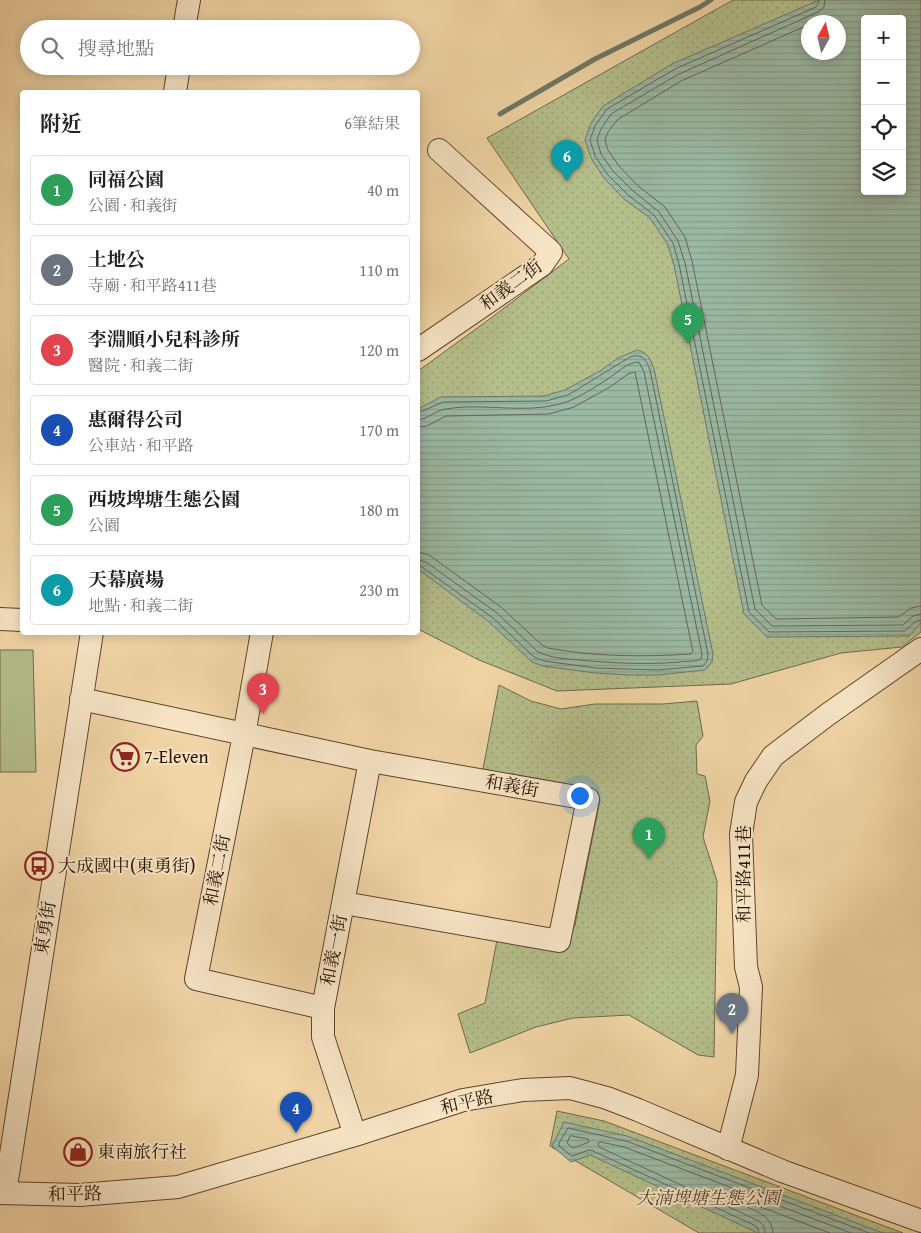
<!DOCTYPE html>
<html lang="zh-TW">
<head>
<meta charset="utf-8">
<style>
  :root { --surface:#fff; --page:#f6f6f6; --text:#222; --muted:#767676; --line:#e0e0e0; --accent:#8f2418 }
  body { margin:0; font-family:"Gentium Book Plus","Noto Serif TC",serif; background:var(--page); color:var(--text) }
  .controls { position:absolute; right:15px; top:15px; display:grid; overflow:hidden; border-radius:5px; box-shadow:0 2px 12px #0003 }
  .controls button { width:45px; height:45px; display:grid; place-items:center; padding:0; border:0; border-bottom:1px solid var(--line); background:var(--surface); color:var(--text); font:25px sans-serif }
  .compass { position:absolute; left:801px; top:15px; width:45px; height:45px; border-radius:50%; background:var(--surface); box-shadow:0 2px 12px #0003; rotate:8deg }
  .you { position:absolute; left:579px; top:795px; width:18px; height:18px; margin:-12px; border:4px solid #fff; border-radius:50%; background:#1a73e8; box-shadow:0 0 0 8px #1a73e833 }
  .badge { display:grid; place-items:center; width:32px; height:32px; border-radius:50%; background:var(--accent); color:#fff; font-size:16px; font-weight:700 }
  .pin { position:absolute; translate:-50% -41px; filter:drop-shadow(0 1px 2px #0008) }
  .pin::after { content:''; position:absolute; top:26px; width:18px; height:15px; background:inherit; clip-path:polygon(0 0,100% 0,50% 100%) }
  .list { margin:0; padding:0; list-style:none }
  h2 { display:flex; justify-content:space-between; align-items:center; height:65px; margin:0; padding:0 20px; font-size:21px }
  h2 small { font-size:16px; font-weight:400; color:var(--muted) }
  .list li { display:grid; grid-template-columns:32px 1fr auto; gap:15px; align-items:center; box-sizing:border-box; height:70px; margin:0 10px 10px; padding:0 10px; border:1px solid var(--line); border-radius:5px }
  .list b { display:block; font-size:19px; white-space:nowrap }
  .list p { margin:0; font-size:16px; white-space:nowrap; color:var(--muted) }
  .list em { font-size:16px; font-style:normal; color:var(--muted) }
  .icon { flex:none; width:28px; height:28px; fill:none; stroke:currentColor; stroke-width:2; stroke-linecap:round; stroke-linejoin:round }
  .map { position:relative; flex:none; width:921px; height:1233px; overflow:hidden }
  .search { position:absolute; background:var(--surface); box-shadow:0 2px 12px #0003; left:20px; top:20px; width:400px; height:55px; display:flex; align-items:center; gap:12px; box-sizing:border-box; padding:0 18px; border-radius:28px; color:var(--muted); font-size:19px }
  .panel { position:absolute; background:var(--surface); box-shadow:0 2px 12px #0003; left:20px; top:90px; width:400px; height:545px; border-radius:5px }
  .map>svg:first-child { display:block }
  .green { fill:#b4be8b; stroke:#706846 }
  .park { fill:url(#park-dots); stroke:#706846; fill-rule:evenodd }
  .water { fill:url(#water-rules); stroke:#6f7764; fill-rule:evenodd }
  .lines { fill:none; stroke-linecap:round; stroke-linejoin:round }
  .shore { stroke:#646654; stroke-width:1 }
  .stream { stroke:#6f7764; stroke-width:5 }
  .minor-casing { stroke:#5d442b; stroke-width:24 }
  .minor { stroke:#f6e4c5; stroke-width:22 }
  .labels { text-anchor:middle; stroke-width:4; stroke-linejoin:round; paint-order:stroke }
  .street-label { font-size:18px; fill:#2c1302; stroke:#f6e4c5 }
  .poi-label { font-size:18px; fill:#2c1302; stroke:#f6e4c5; text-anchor:start }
  .park-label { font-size:18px; font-style:italic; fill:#55462b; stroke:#f6e4c5 }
</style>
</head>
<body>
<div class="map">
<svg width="921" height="1233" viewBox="0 0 921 1233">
  <defs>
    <pattern id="park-dots" width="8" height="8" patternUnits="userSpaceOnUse" patternTransform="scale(1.25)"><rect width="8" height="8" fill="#b4be8b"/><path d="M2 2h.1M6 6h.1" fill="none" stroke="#9ba276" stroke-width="1.8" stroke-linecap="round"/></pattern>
    <pattern id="water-rules" width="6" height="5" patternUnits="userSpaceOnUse" patternTransform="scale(1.25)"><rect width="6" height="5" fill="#9bb9a5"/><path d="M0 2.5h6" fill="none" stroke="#869e8c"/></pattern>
  </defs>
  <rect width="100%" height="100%" fill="#f1d5a6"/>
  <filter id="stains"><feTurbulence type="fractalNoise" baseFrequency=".004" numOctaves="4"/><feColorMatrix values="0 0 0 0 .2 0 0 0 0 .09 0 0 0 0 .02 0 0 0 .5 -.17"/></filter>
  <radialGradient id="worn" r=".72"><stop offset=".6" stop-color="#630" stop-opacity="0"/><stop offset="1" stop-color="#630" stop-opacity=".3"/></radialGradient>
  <path class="green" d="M 0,650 L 33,650 L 36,772 L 0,772 Z"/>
  <path class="park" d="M 733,0 L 921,0 L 921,632 L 902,647 L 841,653 L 731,684 L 557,691 L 479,660 L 418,629 L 418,371 L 491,318 L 569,259 L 487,138 ZM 865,19 L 902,19 L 902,191 L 865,191 ZM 808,22 L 838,22 L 838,52 L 808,52 Z
    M 499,685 L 531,701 L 561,709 L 595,704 L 663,704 L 697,701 L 703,736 L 696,745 L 697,774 L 705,776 L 710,801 L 703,837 L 717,881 L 714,1057 L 698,1055 L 629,1015 L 573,1018 L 536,1027 L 470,1053 L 458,1014 L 485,1003 L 497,940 L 564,947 L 575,925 L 600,800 L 598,795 L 483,769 Z
    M 557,1111 L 604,1121 L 903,1233 L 699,1233 L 550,1146 Z"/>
  <path class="water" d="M 819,0 L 921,0 L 921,623 L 909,636 L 767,637 L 744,614 L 674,265 L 668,245 L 650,218 L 624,199 L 604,178 L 591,158 L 585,140 L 591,123 L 603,106 L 672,64 ZM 865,19 L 902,19 L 902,191 L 865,191 ZM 808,22 L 838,22 L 838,52 L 808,52 Z
    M 637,350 C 648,353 650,358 654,369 L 713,654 L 712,662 L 705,670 L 658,675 L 628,675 L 595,673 L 543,666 L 532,662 L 489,622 L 418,569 L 418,409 L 441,397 L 544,396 L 565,390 L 600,371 L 618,358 Z
    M 564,1122 L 627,1136 L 883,1233 L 758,1233 L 590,1155 L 571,1162 L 552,1146 Z"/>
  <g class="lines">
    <path class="shore" d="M 819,0 L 818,4 L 816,7 L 675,69 L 607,109 L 595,126 L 590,140 L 595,156 L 608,175 L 628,195 L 654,215 L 673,243 L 679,264 L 749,612 L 769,632 L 905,631 L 916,621 L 921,620
      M 825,0 L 824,7 L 818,12 L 677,75 L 611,114 L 601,129 L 597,140 L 601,154 L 613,171 L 632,190 L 659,212 L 678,241 L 685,263 L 755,609 L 772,626 L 903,625 L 913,616 L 921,614
      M 808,25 L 681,81 L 617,120 L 608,132 L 605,140 L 608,150 L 619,166 L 637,185 L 665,207 L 685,237 L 692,261 L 762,605 L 776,619 L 899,617 L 911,608 L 921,606
      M 418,413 L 443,402 L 546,401 L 568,395 L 630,357 C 643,353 646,360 650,370 L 708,654 L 707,661 L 703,666 L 658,670 L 596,668 L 544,661 L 534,657 L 493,618 L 422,567 L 418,566
      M 418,420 C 428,419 436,410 446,409 C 486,402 529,416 569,401 C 581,396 594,388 606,380 C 616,374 627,362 639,362 L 644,372 L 702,654 L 701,659 C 695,662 686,661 679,662 C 646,665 612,663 579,660 C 565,659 551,658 538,652 L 497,613 L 426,562 L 418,560
      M 418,427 L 427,426 L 446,416 L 549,414 L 574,407 L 610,387 L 628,374 L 635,372 L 693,652 L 691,654 C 643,657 596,657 548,648 L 542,645 L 501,607 L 429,555 L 418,552
      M 572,1136 L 588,1139 L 589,1142 L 573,1148 L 567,1143 L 570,1136 Z
      M 759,1233 L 758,1229 L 756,1226 L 593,1151 L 589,1150 L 572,1156 L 559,1146 L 559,1143 L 568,1128 L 626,1141 L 869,1233
      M 765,1233 L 764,1226 L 759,1221 L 599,1147 L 598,1143 L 601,1142 L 624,1147 L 851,1233
      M 773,1233 C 772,1217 760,1213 747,1207 L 747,1203 L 750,1203 L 830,1233"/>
    <path class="stream" d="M 500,114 L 595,59 L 700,7 L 711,0"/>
    <defs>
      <path id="minor" d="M 184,29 L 189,0
        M 175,92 L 179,66
        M 418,350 L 542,265 L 551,252 L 439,150
        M 0,619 L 22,620
        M 262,632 L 244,735 L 196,979 L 323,1008
        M 81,699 L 370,761 L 588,799 L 559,941 L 344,903
        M 355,1135 L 323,1037 L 323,1008 L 370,761
        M 728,1149 L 747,1075 L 751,987 L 746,967 L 741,834 L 746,802 L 756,781 L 773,756 L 827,715 L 921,649
        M 0,1193 L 80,1195 L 178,1187 L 355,1135 L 463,1100 L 523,1090 L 570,1088 L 607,1098 L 638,1110 L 782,1171 L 921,1221
        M 5,1193 L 92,632"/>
    </defs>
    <use href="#minor" class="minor-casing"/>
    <use href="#minor" class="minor"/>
  </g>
  <defs>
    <symbol id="supermarket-ring" viewBox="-11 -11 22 22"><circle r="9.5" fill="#f6e4c5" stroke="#8f2418" stroke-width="1.5"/><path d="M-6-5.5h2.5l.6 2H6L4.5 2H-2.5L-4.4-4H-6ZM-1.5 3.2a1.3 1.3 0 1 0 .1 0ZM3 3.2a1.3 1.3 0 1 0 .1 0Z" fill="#8f2418"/></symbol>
    <symbol id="bus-ring" viewBox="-11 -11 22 22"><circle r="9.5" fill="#f6e4c5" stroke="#8f2418" stroke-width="1.5"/><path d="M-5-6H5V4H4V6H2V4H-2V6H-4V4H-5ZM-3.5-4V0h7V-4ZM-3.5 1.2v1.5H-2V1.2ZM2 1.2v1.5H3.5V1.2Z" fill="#8f2418"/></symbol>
    <symbol id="shop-ring" viewBox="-11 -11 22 22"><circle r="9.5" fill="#f6e4c5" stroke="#8f2418" stroke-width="1.5"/><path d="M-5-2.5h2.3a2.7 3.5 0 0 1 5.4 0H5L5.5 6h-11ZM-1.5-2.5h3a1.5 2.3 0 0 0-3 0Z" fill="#8f2418"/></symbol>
  </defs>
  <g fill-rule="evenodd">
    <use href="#supermarket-ring" x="109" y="741" width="32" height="32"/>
    <use href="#bus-ring" x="23" y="850" width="32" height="32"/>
    <use href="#shop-ring" x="62" y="1136" width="32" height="32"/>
  </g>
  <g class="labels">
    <g class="street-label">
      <text transform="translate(511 285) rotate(-36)" y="6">和義二街</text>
      <text transform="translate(512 786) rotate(10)" y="6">和義街</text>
      <text transform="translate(217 870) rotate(-79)" y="6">和義二街</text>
      <text transform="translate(744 874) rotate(-90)" y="6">和平路411巷</text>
      <text transform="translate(45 928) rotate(-81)" y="6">東勇街</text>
      <text transform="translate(334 950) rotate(-79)" y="6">和義一街</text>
      <text transform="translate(467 1102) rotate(-13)" y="6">和平路</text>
      <text transform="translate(75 1194) rotate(-1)" y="6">和平路</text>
    </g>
    <g class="poi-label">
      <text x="144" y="763">7-Eleven</text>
      <text x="58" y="872">大成國中(東勇街)</text>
      <text x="97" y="1158">東南旅行社</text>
    </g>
    <g class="park-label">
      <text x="708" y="1204">大湳埤塘生態公園</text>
    </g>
  </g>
  <rect width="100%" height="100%" filter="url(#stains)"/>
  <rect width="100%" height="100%" fill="url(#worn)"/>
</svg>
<div class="controls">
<button>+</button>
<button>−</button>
<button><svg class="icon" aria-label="locate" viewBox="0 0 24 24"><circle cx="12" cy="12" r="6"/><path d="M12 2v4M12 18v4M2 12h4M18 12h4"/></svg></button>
<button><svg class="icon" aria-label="layers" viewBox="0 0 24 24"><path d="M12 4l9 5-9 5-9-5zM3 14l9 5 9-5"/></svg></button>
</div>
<svg class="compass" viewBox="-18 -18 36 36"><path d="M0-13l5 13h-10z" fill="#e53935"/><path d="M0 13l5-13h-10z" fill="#767676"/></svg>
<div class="you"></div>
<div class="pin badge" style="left:649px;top:859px;background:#2e9e5b">1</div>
<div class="pin badge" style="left:732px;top:1034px;background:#6b7280">2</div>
<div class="pin badge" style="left:263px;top:714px;background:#e0444e">3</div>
<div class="pin badge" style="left:296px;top:1133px;background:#1a4fb4">4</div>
<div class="pin badge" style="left:688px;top:344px;background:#2e9e5b">5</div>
<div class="pin badge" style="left:567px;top:181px;background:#0f9aa8">6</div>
<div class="search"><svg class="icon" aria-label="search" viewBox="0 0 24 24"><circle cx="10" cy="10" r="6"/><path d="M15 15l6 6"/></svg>搜尋地點</div>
<section class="panel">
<h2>附近<small>6筆結果</small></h2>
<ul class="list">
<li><span class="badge" style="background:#2e9e5b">1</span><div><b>同福公園</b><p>公園 · 和義街</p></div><em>40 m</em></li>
<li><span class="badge" style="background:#6b7280">2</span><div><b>土地公</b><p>寺廟 · 和平路411巷</p></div><em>110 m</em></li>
<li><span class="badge" style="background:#e0444e">3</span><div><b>李淵順小兒科診所</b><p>醫院 · 和義二街</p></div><em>120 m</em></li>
<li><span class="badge" style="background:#1a4fb4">4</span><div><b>惠爾得公司</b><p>公車站 · 和平路</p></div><em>170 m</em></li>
<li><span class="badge" style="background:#2e9e5b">5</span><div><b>西坡埤塘生態公園</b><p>公園</p></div><em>180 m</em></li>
<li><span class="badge" style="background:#0f9aa8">6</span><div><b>天幕廣場</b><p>地點 · 和義二街</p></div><em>230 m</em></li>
</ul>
</section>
</div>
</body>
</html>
